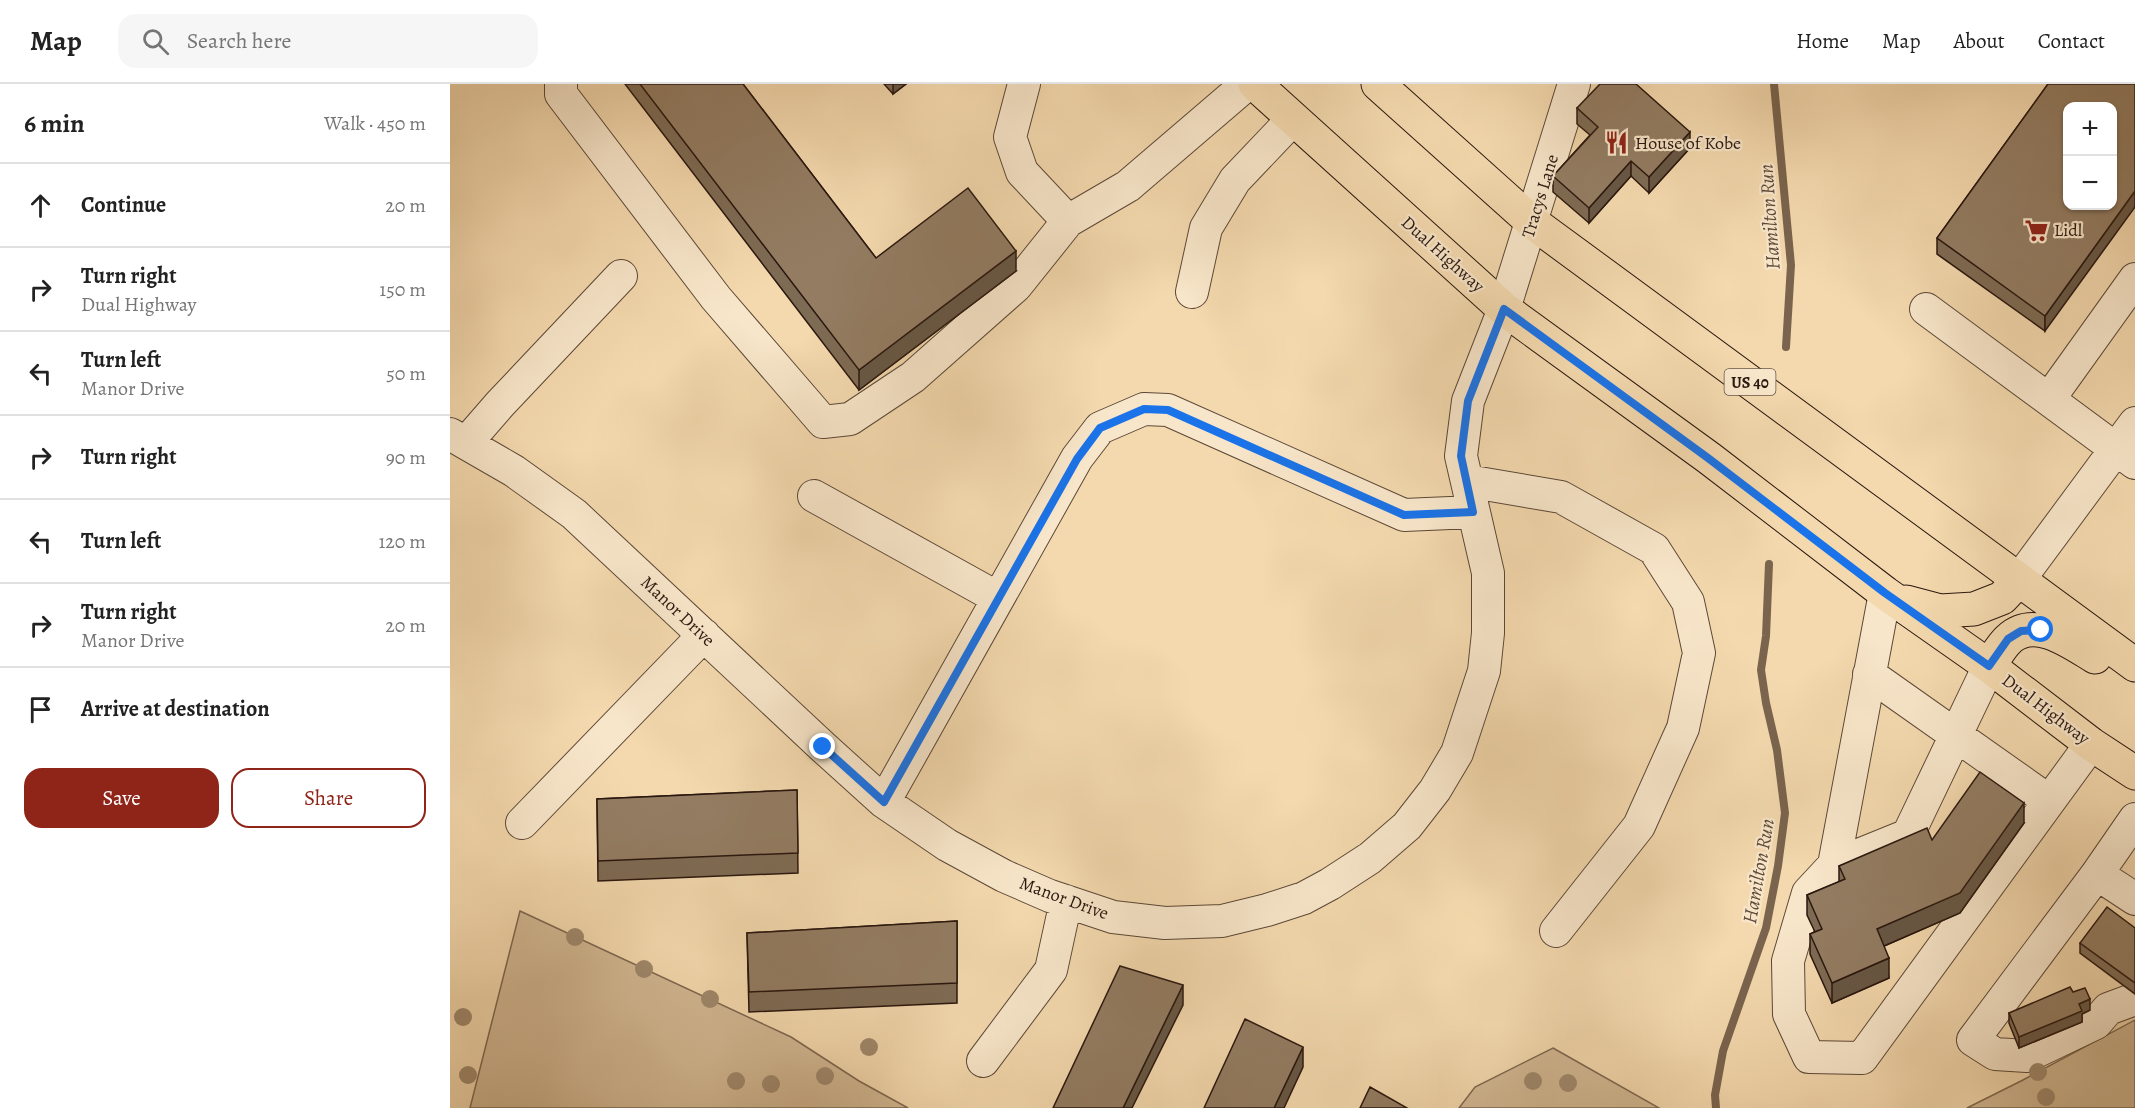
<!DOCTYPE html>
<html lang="en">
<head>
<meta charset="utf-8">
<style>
  :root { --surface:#fff; --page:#f6f6f6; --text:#222; --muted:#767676; --line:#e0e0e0; --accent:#8f2418 }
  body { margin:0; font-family:Alegreya,serif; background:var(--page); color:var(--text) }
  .controls { position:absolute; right:18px; top:18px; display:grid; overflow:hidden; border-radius:12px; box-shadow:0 2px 4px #0004 }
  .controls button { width:54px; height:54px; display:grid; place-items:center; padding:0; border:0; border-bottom:2px solid var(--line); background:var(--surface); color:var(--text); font:30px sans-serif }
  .stop { position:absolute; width:18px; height:18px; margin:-14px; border:4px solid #1a73e8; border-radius:50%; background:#fff }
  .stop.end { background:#1a73e8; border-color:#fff; box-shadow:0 2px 6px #0008 }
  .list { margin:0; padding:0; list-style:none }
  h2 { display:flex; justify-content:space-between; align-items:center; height:78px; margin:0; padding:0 24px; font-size:26px }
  h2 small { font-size:20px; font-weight:400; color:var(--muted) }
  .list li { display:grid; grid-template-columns:39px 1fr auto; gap:18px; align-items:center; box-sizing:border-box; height:84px; padding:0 24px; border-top:2px solid var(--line) }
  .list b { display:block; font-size:22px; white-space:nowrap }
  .list p { margin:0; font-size:20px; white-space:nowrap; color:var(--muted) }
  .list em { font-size:20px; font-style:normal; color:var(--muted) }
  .actions { display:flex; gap:12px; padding:18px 24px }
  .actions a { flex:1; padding:14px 0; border:2px solid var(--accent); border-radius:18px; text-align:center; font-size:21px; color:var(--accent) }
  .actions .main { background:var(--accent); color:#fff }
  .icon { flex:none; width:33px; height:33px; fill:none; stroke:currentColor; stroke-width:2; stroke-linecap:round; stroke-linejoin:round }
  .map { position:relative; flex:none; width:1685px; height:1024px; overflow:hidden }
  header { display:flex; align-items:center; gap:36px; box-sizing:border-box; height:84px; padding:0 30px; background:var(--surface); border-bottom:2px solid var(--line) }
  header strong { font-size:28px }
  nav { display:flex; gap:33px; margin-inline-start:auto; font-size:21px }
  .search { width:420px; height:54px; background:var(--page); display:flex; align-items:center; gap:15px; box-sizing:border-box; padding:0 21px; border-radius:18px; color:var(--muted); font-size:22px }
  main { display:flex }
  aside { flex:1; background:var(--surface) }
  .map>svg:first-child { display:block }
  .green { fill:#d2b893; stroke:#7e6851; stroke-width:1.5 }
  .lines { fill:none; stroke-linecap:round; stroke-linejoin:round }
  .stream { stroke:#7a644e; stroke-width:8 }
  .minor-casing { stroke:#5c4837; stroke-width:34 }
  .major-casing { stroke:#2a170f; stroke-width:35 }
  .minor { stroke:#f8e6ca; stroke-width:32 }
  .major { stroke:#f4d9ae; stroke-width:33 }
  .tree { fill:#a0896d }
  .wall { fill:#7e6b54; stroke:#2a170f; stroke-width:1.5 }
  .shaded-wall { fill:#675745; stroke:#2a170f; stroke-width:1.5 }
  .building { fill:#937c62; stroke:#2a170f; stroke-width:1.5; fill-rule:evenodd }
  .route { stroke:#1a73e8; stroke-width:8 }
  .labels { text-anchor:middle; stroke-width:4.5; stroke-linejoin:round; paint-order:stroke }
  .shield { fill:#f8e6ca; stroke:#685547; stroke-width:1.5 }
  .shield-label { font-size:16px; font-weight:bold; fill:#2a170f }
  .poi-label { font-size:18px; fill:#2a170f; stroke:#f8e6ca; text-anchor:start }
  .street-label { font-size:18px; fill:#2a170f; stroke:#f8e6ca }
  .water-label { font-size:20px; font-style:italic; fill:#5f4a39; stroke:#f8e6ca }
</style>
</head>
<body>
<header>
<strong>Map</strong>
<div class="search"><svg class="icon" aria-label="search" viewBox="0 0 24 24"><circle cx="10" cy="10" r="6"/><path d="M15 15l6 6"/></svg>Search here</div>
<nav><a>Home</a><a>Map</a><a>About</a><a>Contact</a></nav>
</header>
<main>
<aside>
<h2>6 min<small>Walk · 450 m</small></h2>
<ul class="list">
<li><svg class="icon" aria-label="ahead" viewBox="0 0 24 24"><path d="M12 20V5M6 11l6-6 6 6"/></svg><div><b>Continue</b></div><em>20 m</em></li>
<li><svg class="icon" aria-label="right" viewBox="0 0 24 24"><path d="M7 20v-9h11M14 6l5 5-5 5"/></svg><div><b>Turn right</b><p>Dual Highway</p></div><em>150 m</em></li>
<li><svg class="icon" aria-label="left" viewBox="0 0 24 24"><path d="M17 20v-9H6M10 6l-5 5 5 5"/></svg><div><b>Turn left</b><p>Manor Drive</p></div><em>50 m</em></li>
<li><svg class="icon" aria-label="right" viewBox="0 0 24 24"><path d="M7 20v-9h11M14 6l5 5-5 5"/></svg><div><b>Turn right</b></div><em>90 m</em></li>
<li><svg class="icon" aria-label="left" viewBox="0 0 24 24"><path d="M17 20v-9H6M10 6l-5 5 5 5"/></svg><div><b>Turn left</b></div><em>120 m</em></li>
<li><svg class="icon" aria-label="right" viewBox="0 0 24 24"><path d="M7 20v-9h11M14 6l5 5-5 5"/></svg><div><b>Turn right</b><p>Manor Drive</p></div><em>20 m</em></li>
<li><svg class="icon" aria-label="arrive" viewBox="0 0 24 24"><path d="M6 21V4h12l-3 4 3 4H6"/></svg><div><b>Arrive at destination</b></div></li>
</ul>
<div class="actions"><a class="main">Save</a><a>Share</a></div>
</aside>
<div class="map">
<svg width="1685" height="1024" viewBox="0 0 1685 1024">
  <rect width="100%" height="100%" fill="#f4d9ae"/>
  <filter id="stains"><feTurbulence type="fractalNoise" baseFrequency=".00333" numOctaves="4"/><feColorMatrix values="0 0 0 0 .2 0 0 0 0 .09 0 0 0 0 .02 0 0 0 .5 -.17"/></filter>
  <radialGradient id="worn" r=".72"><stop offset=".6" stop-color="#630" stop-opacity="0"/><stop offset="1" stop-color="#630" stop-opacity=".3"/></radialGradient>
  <path class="green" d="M 70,827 L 341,953 L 409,997 L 458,1024 L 20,1024 Z
    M 1685,936 L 1685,1024 L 1517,1024 L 1571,997 Z
    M 1103,964 L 1209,1024 L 1009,1024 L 1025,1003 Z"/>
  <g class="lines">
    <path class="stream" d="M 1324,0 L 1341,181 L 1336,263
      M 1266,1024 L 1265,1011 L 1273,967 L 1316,844 L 1328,782 L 1335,729 L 1327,666 L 1316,619 L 1311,586 L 1316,552 L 1319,480"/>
    <defs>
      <path id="minor" d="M 111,0 L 111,10 L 266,214 L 373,338 L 400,335 L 463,293 L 566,202 L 618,137 L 678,102 L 797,0
        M 574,0 L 560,53 L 572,88 L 618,137
        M 742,208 L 756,144 L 785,96 L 843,35
        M 1476,225 L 1685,379
        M 1599,315 L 1685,195
        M 0,350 L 64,387 L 124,430 L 373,663 L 434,718 L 497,761 L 554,792 L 600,812 L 663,833 L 715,839 L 772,837 L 817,826 L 854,814 L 880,800 L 920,774 L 957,742 L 985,706 L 1007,669 L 1034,587 L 1038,549 L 1038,489 L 1011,372 L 1018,317 L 1054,225 L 1124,0
        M 17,358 L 50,320 L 171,192
        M 1017,397 L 1111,413 L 1204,465 L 1238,518 L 1249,569 L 1233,644 L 1189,742 L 1106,847
        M 364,412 L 548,514
        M 1569,496 L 1685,339
        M 1539,582 L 1458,751 L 1384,781 L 1358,809 L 1338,877 L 1339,930 L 1359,973 L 1412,974 L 1641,660
        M 1419,590 L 1599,717
        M 434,718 L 627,374 L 650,344 L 694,325 L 718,326 L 954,431 L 1023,428
        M 1685,735 L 1647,790 L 1685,815
        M 72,739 L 254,551
        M 1384,781 L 1435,509
        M 1647,790 L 1523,956 L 1545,970 L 1577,972 L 1646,939 L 1658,925 L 1685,915
        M 533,977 L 601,886 L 616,817"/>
      <path id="major" d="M 805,0 L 1054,225 L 1259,374 L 1435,509 L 1539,582 L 1641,660 L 1685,689
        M 928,0 L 1082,138 L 1685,581
        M 1456,518 L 1490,527 L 1524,525 L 1552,514 L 1569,496
        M 1539,582 C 1545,574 1551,562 1559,555 C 1585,531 1622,559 1645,573"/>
    </defs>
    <use href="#minor" class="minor-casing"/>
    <use href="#major" class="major-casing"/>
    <use href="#minor" class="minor"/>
    <use href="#major" class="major"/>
  </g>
  <g class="tree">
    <circle cx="125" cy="853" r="9"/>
    <circle cx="194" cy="885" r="9"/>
    <circle cx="260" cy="915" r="9"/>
    <circle cx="13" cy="933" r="9"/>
    <circle cx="419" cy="963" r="9"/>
    <circle cx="1588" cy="988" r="9"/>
    <circle cx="18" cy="991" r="9"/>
    <circle cx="375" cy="992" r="9"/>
    <circle cx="286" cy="997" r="9"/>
    <circle cx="1083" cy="997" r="9"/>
    <circle cx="1118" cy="999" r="9"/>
    <circle cx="321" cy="1000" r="9"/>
    <circle cx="1596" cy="1013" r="9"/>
  </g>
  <path class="wall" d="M 175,0 L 293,0 L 426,174 L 566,187 L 409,306 Z
    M 434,0 L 456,0 L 443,10 Z
    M 1598,0 L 1595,247 L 1487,170 L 1487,154 Z
    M 1127,24 L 1240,64 L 1199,109 L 1181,92 L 1139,139 L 1103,108 L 1103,92 L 1140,51 L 1127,40 Z
    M 347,706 L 348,789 L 148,797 L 147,715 Z
    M 1574,739 L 1510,829 L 1434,862 L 1439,894 L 1382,919 L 1360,870 L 1360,850 L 1365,848 L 1357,831 L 1357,811 L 1389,798 L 1389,782 L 1482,756 Z
    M 507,837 L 507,919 L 299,928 L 297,849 Z
    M 1685,844 L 1685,910 L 1630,869 L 1630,859 Z
    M 1640,926 L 1632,930 L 1632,938 L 1569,964 L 1559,939 L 1559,929 Z"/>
  <path class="shaded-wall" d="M 443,0 L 456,0 L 443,10 Z
    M 1240,48 L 1240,64 L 1199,109 L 1199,93 Z
    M 1181,77 L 1181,92 L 1139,139 L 1139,124 Z
    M 1685,107 L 1685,123 L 1595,247 L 1595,232 Z
    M 566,167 L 566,187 L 409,306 L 409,286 Z
    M 1574,719 L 1574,739 L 1510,829 L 1427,865 L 1427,845 Z
    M 1439,874 L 1439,894 L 1382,919 L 1382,899 Z
    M 733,901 L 733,921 L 682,1024 L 673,1024 Z
    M 1640,915 L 1640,926 L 1632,930 L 1632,938 L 1569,964 L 1569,953 L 1629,920 Z
    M 853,963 L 853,983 L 834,1024 L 824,1024 Z"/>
  <path class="building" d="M 190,0 L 293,0 L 426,174 L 518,104 L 566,167 L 409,286 Z
    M 1150,0 L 1186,0 L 1240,48 L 1199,93 L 1181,77 L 1139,124 L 1103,92 L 1148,43 L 1127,24 Z
    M 1598,0 L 1685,0 L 1685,107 L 1595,232 L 1487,154 ZM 1617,22 L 1662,22 L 1662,122 L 1617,122 Z
    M 1530,688 L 1574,719 L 1510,809 L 1427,845 L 1439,874 L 1382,899 L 1360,850 L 1372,845 L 1357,811 L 1395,795 L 1389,782 L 1477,744 L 1482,756 Z
    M 347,706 L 348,769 L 148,777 L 147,715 Z
    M 1657,823 L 1685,844 L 1685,899 L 1630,859 Z
    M 507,837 L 507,899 L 299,908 L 297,849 Z
    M 670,882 L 733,901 L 673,1024 L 603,1024 Z
    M 1620,903 L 1623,908 L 1635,904 L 1640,915 L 1629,920 L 1632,927 L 1569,953 L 1559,929 Z
    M 795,935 L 853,963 L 824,1024 L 754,1024 Z
    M 920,1003 L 957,1024 L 910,1024 Z"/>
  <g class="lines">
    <path class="route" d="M 373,663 L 434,718 L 627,375 L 650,344 L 694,325 L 718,326 L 954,431 L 1023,428 L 1011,372 L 1018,317 L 1054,225 L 1258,374 L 1435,509 L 1539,582 L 1558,555 L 1571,547 L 1591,546"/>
  </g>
  <defs>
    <symbol id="restaurant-bare" viewBox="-9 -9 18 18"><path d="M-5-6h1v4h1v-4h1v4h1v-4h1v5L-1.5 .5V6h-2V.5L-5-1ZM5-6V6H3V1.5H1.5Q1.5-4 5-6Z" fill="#8f2418" stroke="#f8e6ca" stroke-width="2.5" paint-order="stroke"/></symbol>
    <symbol id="supermarket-bare" viewBox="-9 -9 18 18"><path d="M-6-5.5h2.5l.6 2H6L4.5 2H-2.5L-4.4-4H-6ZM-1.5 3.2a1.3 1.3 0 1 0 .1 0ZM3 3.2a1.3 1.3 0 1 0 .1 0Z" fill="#8f2418" stroke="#f8e6ca" stroke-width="2.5" paint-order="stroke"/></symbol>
  </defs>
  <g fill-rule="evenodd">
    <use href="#restaurant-bare" x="1150" y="42" width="33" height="33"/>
    <use href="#supermarket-bare" x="1570" y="130" width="33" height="33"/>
  </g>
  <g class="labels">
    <rect class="shield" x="1274.5" y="285" width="51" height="26" rx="4.5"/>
    <g class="shield-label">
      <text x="1300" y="304">US 40</text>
    </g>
    <g class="poi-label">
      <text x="1185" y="65">House of Kobe</text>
      <text x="1604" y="152">Lidl</text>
    </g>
    <g class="street-label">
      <text transform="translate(1090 112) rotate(-73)" y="6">Tracys Lane</text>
      <text transform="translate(993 170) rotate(42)" y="6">Dual Highway</text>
      <text transform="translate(228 527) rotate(43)" y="6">Manor Drive</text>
      <text transform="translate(1596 625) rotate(37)" y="6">Dual Highway</text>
      <text transform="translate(614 814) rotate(20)" y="6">Manor Drive</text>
    </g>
    <g class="water-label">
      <text transform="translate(1319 133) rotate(-94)" y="7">Hamilton Run</text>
      <text transform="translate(1308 787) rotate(-80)" y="7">Hamilton Run</text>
    </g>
  </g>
  <rect width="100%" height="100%" filter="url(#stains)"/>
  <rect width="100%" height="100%" fill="url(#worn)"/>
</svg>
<div class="controls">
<button>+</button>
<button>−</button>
</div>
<div class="stop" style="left:1591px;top:546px"></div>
<div class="stop end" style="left:373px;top:663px"></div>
</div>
</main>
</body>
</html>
